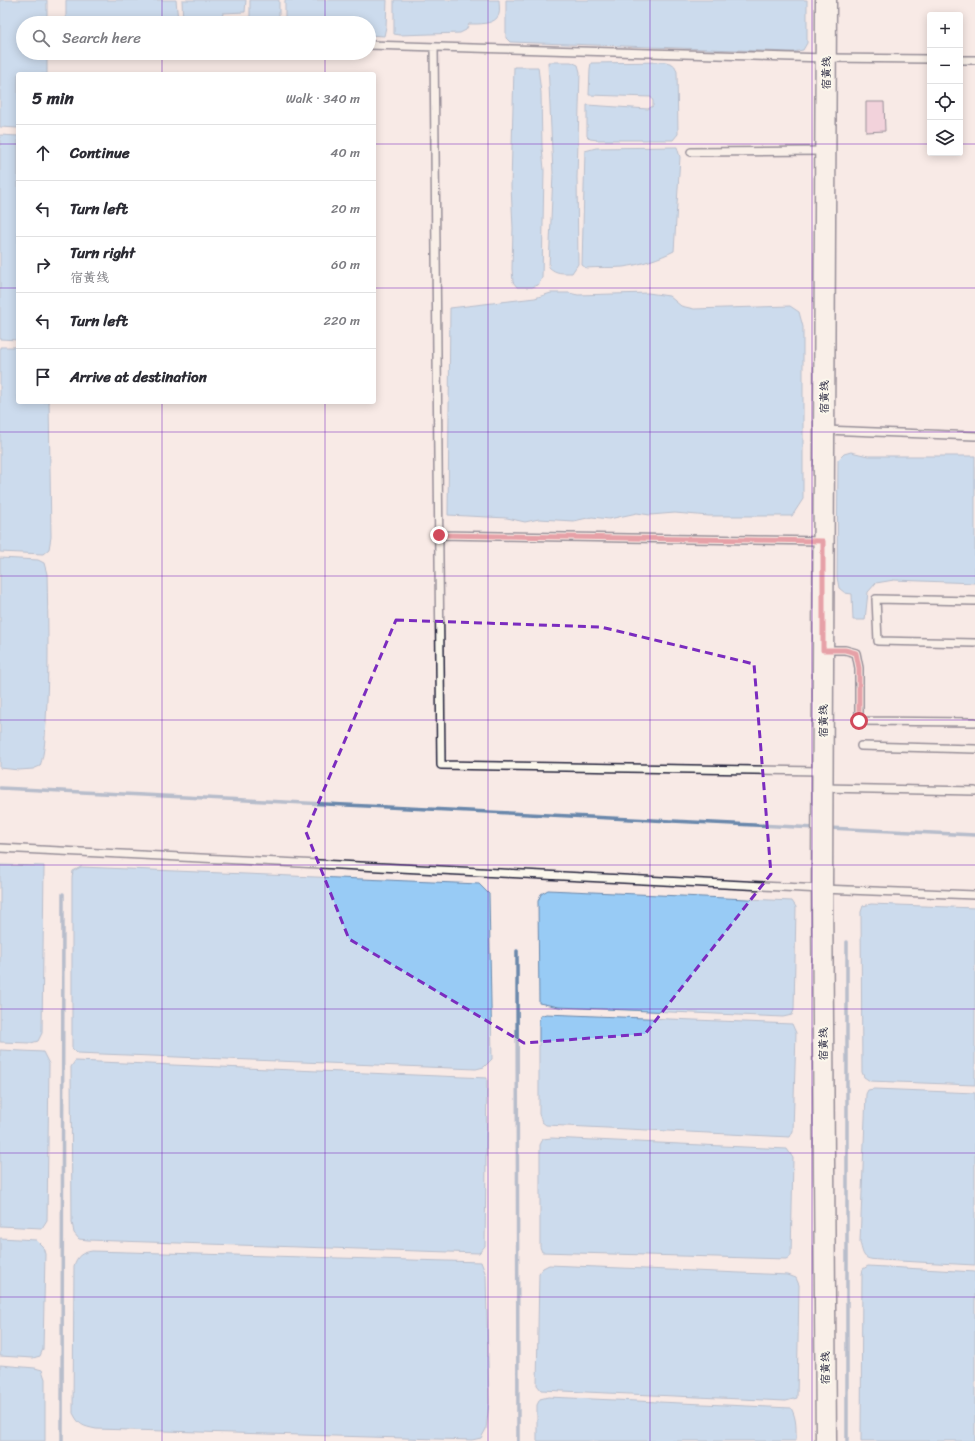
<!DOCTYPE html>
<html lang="en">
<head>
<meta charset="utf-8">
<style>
  :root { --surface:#fff; --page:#f7f7f7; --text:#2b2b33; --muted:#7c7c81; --line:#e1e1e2 }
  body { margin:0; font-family:Sriracha,"LXGW WenKai TC",sans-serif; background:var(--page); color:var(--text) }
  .controls { position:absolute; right:12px; top:12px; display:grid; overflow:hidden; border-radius:4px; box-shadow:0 2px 10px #0003 }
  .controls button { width:36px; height:36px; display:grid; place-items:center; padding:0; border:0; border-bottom:1px solid var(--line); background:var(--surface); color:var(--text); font:20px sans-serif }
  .stop { position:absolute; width:12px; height:12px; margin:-9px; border:3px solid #d1495b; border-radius:50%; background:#fff }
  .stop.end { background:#d1495b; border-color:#fff; box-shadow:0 1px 4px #0008 }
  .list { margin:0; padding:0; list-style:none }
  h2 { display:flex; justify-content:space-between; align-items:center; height:52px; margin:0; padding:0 16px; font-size:17px }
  h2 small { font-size:13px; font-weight:400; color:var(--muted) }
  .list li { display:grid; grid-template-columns:26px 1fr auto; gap:12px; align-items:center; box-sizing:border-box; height:56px; padding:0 16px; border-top:1px solid var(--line) }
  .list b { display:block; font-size:15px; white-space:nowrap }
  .list p { margin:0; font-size:13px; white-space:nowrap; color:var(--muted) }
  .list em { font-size:13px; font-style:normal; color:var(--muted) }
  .icon { flex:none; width:22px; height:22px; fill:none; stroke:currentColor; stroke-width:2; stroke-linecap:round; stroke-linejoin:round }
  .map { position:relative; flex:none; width:975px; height:1441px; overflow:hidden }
  .search { position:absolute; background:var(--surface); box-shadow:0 2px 10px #0003; left:16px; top:16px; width:360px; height:44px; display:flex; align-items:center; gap:10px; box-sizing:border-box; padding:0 14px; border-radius:22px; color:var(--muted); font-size:15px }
  .panel { position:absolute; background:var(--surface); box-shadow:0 2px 10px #0003; left:16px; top:72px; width:360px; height:332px; border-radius:4px }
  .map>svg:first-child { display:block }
  .water { fill:#98cbf5; stroke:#6987ab }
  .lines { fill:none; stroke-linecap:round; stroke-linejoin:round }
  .stream { stroke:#6987ab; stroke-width:3.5 }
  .building { fill:#eab5ce; stroke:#22223b }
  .service-casing { stroke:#22223b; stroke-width:10 }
  .secondary-casing { stroke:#22223b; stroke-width:23 }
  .service { stroke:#fbf7ec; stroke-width:7 }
  .secondary { stroke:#fbf7ec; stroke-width:20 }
  .route { stroke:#d1495b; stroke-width:5 }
  .marked { fill:none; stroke:#7b2cbf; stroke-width:3; stroke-dasharray:8 5; stroke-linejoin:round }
  .grid { fill:none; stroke:#7b2cbf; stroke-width:1; stroke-opacity:0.55 }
  .labels { text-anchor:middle; stroke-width:4; stroke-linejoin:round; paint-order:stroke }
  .street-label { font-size:11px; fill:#22223b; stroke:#fbf7ec }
</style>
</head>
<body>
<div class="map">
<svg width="975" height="1441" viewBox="0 0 975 1441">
  <rect width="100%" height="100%" fill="#f8eae6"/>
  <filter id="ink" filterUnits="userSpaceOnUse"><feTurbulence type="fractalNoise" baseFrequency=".025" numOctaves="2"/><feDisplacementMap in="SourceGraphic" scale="8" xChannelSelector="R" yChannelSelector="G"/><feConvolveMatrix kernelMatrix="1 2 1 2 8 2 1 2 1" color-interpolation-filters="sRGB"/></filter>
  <g filter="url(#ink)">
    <path class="water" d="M 0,0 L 47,0 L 47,23 L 23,23 L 23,53 L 47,53 L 47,74 L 18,74 L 18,128 L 0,127 Z
      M 66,0 L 176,0 L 178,21 L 177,23 L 66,23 Z
      M 182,0 L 246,0 L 245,12 L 223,13 L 221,23 L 183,23 Z
      M 250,0 L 279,0 L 279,22 L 252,23 L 250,16 Z
      M 285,0 L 387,0 L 386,27 L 384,36 L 369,35 L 369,23 L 285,23 Z
      M 394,0 L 499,0 C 499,4 500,10 499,14 C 496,25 478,24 469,24 L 466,30 L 460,33 L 400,35 L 394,34 Z
      M 506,0 L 807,0 L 807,43 L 803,50 L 793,52 L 510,42 L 506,38 Z
      M 548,62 L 571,62 L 578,65 L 580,72 L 577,177 L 578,264 L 572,273 C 563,273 556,274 549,267 L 553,173 Z
      M 666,62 C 673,64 675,64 677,72 L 678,134 L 673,140 L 598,140 L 590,139 L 587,136 L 587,105 L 648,109 L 653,106 L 653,101 L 651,97 L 589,95 L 590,69 L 591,63 Z
      M 514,67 L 538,67 L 541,93 L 542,147 L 544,170 L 542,278 L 538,285 L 532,287 L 517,287 L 513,282 L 512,269 L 513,228 L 511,186 Z
      M 0,135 L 18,136 L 18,340 L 0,339 Z
      M 677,147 L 680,157 L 674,251 C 660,258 640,265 623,267 C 611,268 598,267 586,268 L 582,265 L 585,151 L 596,148 Z
      M 551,293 L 569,293 L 578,295 L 648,293 L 669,296 L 681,306 L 694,309 L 790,306 L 799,312 L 803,327 L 803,499 L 792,516 L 709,516 L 675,513 L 650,515 L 637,513 L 609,519 L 592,517 L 574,521 L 539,519 L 525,522 L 507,518 L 448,515 L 450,308 L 535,298 Z
      M 0,347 L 18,347 L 18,402 L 49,402 L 51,537 L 49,549 L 43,554 L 0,552 Z
      M 851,452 L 868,456 L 975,456 L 975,583 L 894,580 L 876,583 L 868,592 L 865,620 L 853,620 L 852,594 L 845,593 L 839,588 L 837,577 L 838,460 L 844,454 Z
      M 0,558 L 38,560 L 44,563 L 47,574 C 48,623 49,672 46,721 C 45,736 45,752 40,766 L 33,769 L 19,770 L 0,768 Z
      M 0,865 L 44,866 L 42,1033 L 38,1041 L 31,1043 L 0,1042 Z
      M 81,867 L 479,884 L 489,894 L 492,1059 L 484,1067 L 476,1069 L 77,1053 L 72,1048 L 72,878 L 73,871 Z
      M 548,890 L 792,901 L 796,907 L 794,1010 L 792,1015 L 783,1017 L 559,1007 L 539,1003 L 538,901 L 541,894 Z
      M 871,904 L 975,908 L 975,1085 L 870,1081 L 864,1077 L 862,1072 L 861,912 L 863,906 Z
      M 546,1014 L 792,1024 L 796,1033 L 793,1131 L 790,1137 L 546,1125 L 542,1122 L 539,1114 L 539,1021 L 540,1016 Z
      M 0,1050 L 43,1052 L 49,1064 L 47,1220 L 42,1228 L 0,1226 Z
      M 75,1061 L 487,1078 L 485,1246 L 479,1253 L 88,1240 L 79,1239 L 74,1233 L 72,1222 L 71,1067 Z
      M 874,1089 L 975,1093 L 975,1265 L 881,1260 C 864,1259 864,1259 860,1242 L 866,1094 L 868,1090 Z
      M 551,1138 L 787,1149 L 793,1158 L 791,1256 L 786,1259 L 542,1252 L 540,1247 L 540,1145 L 543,1139 Z
      M 0,1238 L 36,1240 L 43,1247 L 45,1254 L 43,1349 L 40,1356 L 33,1358 L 0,1356 Z
      M 92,1251 L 481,1262 L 486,1275 L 489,1403 L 486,1429 L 481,1438 L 472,1440 L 96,1429 C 82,1426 79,1425 73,1413 L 74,1266 C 77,1256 81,1253 92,1251 Z
      M 549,1265 L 788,1275 L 796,1278 L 799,1285 L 797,1398 L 786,1401 L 541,1390 L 537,1385 L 539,1273 L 543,1268 Z
      M 868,1266 L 975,1272 L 975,1441 L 861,1441 L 862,1274 L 863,1269 Z
      M 0,1365 L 35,1368 L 42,1370 L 45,1379 L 45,1441 L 0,1441 Z
      M 548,1397 L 791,1408 C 797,1419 796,1429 796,1441 L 537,1441 L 537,1405 L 540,1399 Z"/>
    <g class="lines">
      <path class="stream" d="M 0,788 L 816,828
        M 828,828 L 975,835
        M 517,951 L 518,1441
        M 62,1441 L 63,894
        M 847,1441 L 847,942"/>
    </g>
    <path class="building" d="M 866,102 L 884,102 L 885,131 L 866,132 Z"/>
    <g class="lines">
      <defs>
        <path id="service" d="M 369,45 L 826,58 L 930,59
          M 434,47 L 441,765 L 820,771
          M 960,60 L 975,60
          M 691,152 L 825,151
          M 825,430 L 975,436
          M 439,535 L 823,541
          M 975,601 L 876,599 L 878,641 L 975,643
          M 823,650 L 845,650 L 856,653 L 859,668 L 859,721 L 975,722
          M 861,746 L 975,749
          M 823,788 L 975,791
          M 0,848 L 822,889 L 975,895"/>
        <path id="secondary" d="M 826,1441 L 822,889 L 826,0"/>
      </defs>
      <use href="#service" class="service-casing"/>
      <use href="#secondary" class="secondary-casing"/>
      <use href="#service" class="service"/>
      <use href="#secondary" class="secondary"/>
    </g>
  </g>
  <g class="lines" filter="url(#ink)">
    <path class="route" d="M 439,535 L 823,541 L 823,650 L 845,650 L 856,653 L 859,668 L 859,721"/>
  </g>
  <path d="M0 0H975V1441H0ZM 396,620 L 601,627 L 754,664 L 771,874 L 645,1034 L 524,1043 L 349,939 L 306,832 Z" fill="#f8eae6" fill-opacity=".55" fill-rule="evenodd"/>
  <path class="marked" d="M 396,620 L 601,627 L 754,664 L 771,874 L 645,1034 L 524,1043 L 349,939 L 306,832 Z"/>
  <path class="grid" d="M 162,0 L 162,23M 325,0 L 325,23M 488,0 L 488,1441M 650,0 L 650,1441M 812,0 L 812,1441M 162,53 L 162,74M 325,53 L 325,74M 0,144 L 18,144M 374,144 L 930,144M 960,144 L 975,144M 0,288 L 18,288M 374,288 L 975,288M 162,402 L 162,1441M 325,402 L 325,1441M 0,432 L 975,432M 0,576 L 975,576M 0,720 L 975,720M 0,865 L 975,865M 0,1009 L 975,1009M 0,1153 L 975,1153M 0,1297 L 975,1297"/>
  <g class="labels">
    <g class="street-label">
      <text transform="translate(826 73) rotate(-90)" y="4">宿黄线</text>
      <text transform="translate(824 397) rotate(-90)" y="4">宿黄线</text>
      <text transform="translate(823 721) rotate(-90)" y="4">宿黄线</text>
      <text transform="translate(823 1044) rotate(-90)" y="4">宿黄线</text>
      <text transform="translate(825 1368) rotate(-90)" y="4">宿黄线</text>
    </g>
  </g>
</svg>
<div class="controls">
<button>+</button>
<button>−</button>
<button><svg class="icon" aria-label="locate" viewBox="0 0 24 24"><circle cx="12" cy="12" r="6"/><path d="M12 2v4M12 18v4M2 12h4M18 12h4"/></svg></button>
<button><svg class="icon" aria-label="layers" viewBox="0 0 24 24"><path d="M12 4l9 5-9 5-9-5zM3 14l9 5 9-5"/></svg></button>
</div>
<div class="stop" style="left:859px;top:721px"></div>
<div class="stop end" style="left:439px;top:535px"></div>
<div class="search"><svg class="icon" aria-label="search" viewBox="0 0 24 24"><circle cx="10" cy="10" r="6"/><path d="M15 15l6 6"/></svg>Search here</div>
<section class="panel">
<h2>5 min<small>Walk · 340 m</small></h2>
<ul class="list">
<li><svg class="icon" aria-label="ahead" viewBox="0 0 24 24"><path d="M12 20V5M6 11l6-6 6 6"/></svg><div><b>Continue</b></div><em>40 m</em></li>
<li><svg class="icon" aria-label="left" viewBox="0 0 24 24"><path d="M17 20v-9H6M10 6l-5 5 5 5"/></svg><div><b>Turn left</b></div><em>20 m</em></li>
<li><svg class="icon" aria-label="right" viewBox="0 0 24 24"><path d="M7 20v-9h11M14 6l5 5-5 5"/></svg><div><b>Turn right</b><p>宿黄线</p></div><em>60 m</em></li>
<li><svg class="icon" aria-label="left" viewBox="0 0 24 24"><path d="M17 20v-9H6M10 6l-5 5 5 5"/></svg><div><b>Turn left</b></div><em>220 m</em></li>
<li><svg class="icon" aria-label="arrive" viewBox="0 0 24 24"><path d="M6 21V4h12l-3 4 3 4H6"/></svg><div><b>Arrive at destination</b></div></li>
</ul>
</section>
</div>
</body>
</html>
